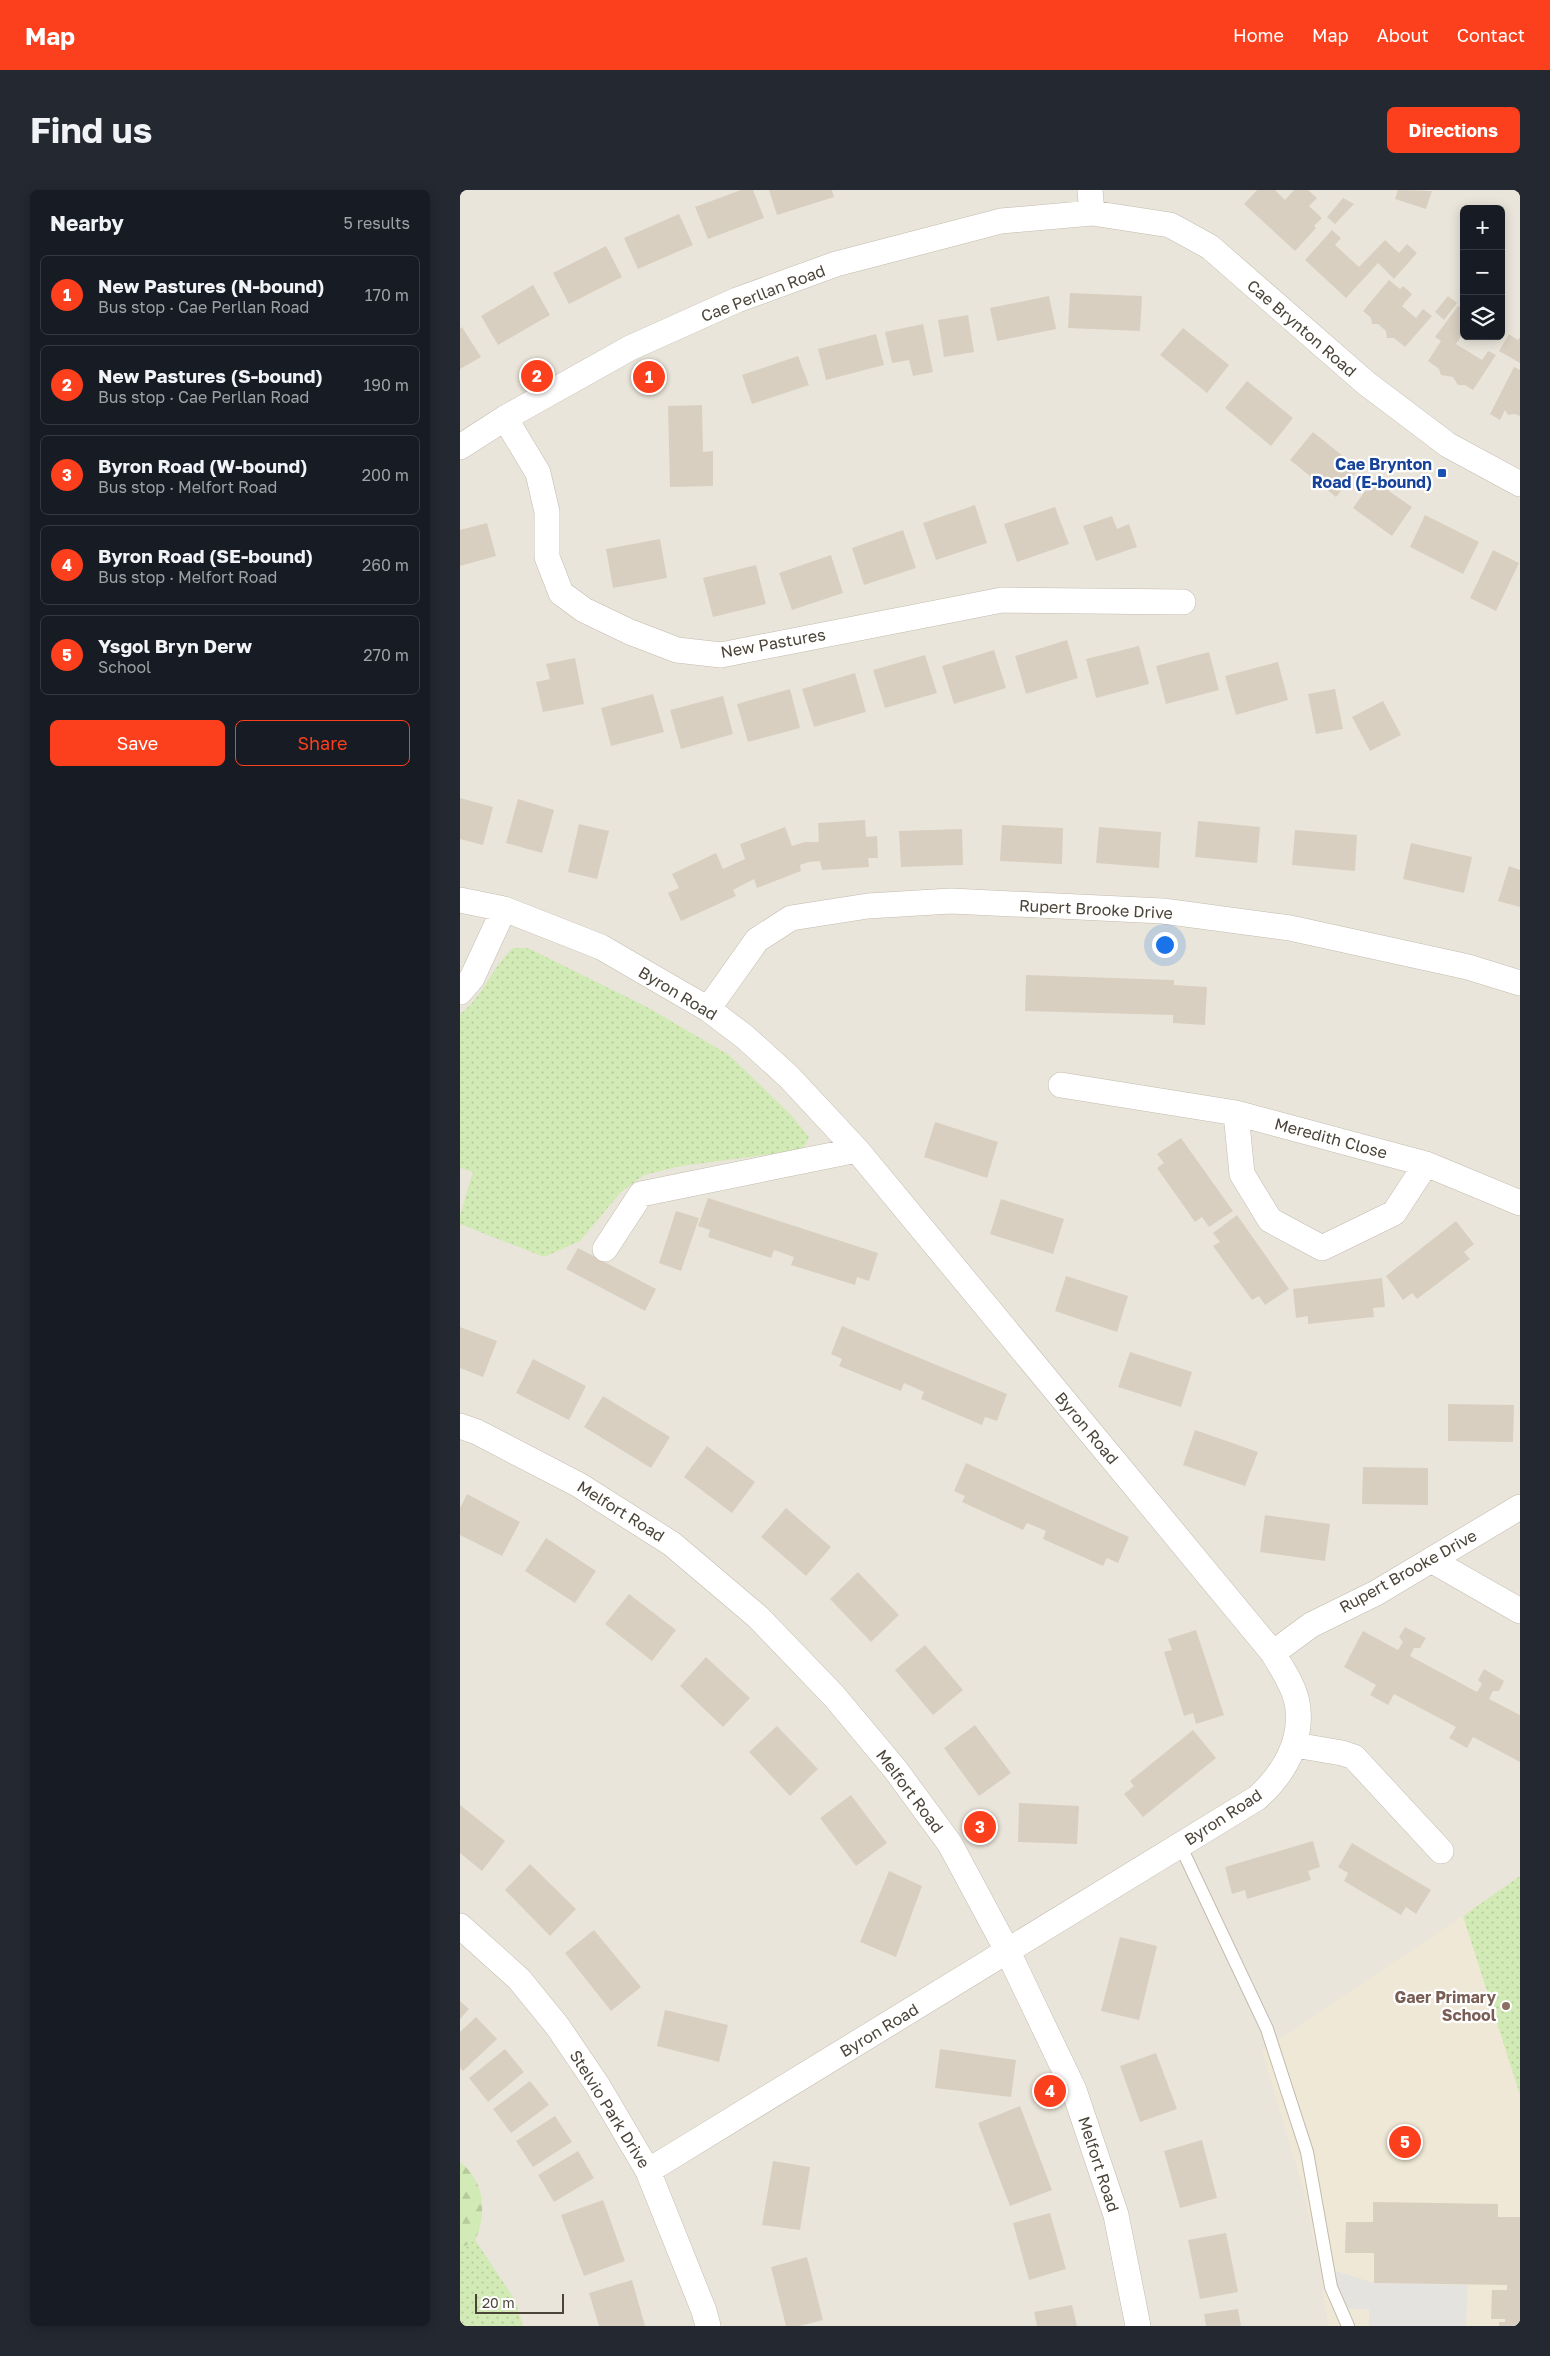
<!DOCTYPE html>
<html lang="en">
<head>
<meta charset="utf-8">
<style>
  :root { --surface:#171b24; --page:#242831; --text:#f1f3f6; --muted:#9ea1a6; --line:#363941; --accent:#fc3f1d }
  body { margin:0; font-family:"Golos Text",sans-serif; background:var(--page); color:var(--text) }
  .controls { position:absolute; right:15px; top:15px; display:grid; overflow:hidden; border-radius:8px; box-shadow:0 2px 12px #0003 }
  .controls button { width:45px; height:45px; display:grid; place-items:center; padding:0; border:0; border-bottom:1px solid var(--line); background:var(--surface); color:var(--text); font:25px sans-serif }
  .scale { position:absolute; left:15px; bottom:12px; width:89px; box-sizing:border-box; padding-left:5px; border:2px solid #4b4439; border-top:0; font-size:14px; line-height:18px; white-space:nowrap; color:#4b4439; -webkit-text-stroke:4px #fff; paint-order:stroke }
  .you { position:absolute; left:704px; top:754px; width:18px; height:18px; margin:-12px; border:4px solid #fff; border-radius:50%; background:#1a73e8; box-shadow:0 0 0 8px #1a73e833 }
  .badge { display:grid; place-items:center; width:32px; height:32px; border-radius:50%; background:var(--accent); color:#fff; font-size:16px; font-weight:700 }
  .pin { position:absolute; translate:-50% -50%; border:2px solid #fff; box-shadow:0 1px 5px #0006 }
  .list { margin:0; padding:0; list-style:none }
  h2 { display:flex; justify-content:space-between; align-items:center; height:65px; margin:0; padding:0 20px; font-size:21px }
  h2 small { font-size:16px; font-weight:400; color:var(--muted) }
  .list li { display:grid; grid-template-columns:32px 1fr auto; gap:15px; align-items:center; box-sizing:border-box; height:80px; margin:0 10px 10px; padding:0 10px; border:1px solid var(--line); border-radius:8px }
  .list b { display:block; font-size:19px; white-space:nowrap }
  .list p { margin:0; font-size:16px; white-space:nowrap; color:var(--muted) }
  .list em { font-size:16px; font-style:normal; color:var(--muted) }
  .actions { display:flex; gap:10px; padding:15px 20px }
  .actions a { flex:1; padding:11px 0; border:1px solid var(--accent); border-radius:8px; text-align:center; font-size:18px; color:var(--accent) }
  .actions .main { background:var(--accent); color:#fff }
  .icon { flex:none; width:28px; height:28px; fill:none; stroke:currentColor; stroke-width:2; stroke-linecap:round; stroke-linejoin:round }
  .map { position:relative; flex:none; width:1060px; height:2136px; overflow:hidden; border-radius:8px }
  header { display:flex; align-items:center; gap:30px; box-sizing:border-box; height:70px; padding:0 25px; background:var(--accent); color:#fff }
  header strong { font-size:24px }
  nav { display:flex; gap:28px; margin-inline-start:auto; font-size:18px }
  .intro { display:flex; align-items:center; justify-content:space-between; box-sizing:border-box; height:120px; padding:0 30px }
  h1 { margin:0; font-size:35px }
  .button { padding:12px 22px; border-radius:8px; background:var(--accent); color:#fff; font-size:18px; font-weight:700 }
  main { display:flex; gap:30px; padding:0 30px }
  aside { flex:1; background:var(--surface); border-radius:8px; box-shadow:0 2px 12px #0003 }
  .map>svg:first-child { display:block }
  .residential { fill:#eae5da; fill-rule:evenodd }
  .education { fill:#efe8d6 }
  .grass { fill:url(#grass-dots) }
  .forest { fill:url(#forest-firs) }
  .parking { fill:#e5e3e0 }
  .building { fill:#d8cfc1 }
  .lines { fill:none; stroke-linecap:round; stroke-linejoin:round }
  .service-casing { stroke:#c2bbae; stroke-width:14 }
  .minor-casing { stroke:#c2bbae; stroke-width:26 }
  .service { stroke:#fff; stroke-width:12 }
  .minor { stroke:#fff; stroke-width:25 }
  .transit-dot { fill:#1a4fb4; stroke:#fff; stroke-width:2 }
  .education-dot { fill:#8d6e63; stroke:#fff; stroke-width:2 }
  .labels { text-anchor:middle; stroke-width:4.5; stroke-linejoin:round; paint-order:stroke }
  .street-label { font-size:16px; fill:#4b4439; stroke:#fff }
  .transit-label { font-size:16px; font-weight:bold; fill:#164399; stroke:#fff; text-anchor:end }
  .education-label { font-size:16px; font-weight:bold; fill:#785e54; stroke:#fff; text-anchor:end }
</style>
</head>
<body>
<header>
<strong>Map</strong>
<nav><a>Home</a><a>Map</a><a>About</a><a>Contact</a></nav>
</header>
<div class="intro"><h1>Find us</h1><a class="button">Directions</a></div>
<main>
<aside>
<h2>Nearby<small>5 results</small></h2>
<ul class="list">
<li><span class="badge">1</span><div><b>New Pastures (N-bound)</b><p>Bus stop · Cae Perllan Road</p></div><em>170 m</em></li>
<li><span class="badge">2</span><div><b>New Pastures (S-bound)</b><p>Bus stop · Cae Perllan Road</p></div><em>190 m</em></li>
<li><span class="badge">3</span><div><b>Byron Road (W-bound)</b><p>Bus stop · Melfort Road</p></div><em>200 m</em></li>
<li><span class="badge">4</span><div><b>Byron Road (SE-bound)</b><p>Bus stop · Melfort Road</p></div><em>260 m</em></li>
<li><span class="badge">5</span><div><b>Ysgol Bryn Derw</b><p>School</p></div><em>270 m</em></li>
</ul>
<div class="actions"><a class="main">Save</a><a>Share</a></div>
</aside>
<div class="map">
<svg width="1060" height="2136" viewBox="0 0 1060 2136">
  <defs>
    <pattern id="grass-dots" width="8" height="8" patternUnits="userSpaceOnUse" patternTransform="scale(1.25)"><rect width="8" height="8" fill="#d2eab5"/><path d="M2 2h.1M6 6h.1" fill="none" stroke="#b6ca9c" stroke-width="1.8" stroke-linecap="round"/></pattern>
    <pattern id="forest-firs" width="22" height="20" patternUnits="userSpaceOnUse" patternTransform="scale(1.25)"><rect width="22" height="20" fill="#d2eab5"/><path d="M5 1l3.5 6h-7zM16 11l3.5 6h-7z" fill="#b6ca9c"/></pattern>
  </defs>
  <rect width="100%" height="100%" fill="#f6f3ec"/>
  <path class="residential" d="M 0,0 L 1060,0 L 1060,2136 L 0,2136 ZM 1004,19 L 1041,19 L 1041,146 L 1004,146 Z"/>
  <path class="education" d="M 1060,1687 L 1060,2136 L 868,2136 L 860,2080 L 843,1998 L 802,1861 Z"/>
  <path class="grass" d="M 53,758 L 68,758 L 187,817 L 269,865 L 331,925 L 349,947 L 344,957 L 333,961 L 221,976 L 184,985 L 161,1002 L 120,1051 L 84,1067 L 0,1034 L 0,1025 L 13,982 L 0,978 L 0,824 C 23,807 32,777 53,758 Z
    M 1060,1686 L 1060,1905 L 1003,1726 Z
    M 0,2027 L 55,2110 L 63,2136 L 0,2136 Z"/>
  <path class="forest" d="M 0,1972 C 25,1991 27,2023 15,2051 L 0,2058 Z"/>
  <path class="parking" d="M 876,2081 L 914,2093 L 1008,2095 L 1006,2136 L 909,2136 L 909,2119 L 877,2119 Z"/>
  <path class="building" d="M 281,0 L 293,0 L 304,28 L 248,49 L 235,17 Z
    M 309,0 L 372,0 L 374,7 L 317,25 Z
    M 797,0 L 815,0 L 825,10 L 834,0 L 848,0 L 857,8 L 849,16 L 862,28 L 854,36 L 856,38 L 835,61 L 784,14 Z
    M 938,0 L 972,1 L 966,19 L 935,9 Z
    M 883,8 L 894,14 L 875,34 L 867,27 Z
    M 219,24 L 233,55 L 178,79 L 164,48 Z
    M 872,40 L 881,48 L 875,55 L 899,77 L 925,50 L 939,63 L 947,54 L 957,63 L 934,89 L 918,73 L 886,108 L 845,70 Z
    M 146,56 L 162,87 L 109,114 L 93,83 Z
    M 929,90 L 940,99 L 943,96 L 952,104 L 942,116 L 956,128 L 963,119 L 972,126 L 945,157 L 934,148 L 927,148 L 926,141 L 918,134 L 912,134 L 911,128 L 903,121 Z
    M 73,95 L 90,125 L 38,155 L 21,126 Z
    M 610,103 L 682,106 L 680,141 L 608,138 Z
    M 589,106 L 596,139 L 537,151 L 530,118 Z
    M 988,106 L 997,113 L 984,130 L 975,122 Z
    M 998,116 L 1004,119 L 1004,142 L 996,154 L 1022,170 L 1028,161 L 1036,165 L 1013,200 L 1005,195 L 998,195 L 993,187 L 981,185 L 979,179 L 968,171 L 981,151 L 975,147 Z
    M 508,125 L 514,162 L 484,167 L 478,130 Z
    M 463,134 L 473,182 L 453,186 L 449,170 L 432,173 L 425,142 Z
    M 2,137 L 21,167 L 0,179 L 0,139 Z
    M 723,138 L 769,175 L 747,203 L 700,165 Z
    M 416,144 L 424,175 L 366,190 L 358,159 Z
    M 1049,144 L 1058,150 L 1060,147 L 1060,173 L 1039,161 Z
    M 338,166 L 349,195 L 292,214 L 282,185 Z
    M 1054,177 L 1060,180 L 1060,226 L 1055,224 L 1048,225 L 1045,220 L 1040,230 L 1030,224 Z
    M 787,191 L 833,228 L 811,256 L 765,218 Z
    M 242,215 L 243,262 L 253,261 L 253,296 L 210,297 L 208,216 Z
    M 853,242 L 899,279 L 876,307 L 830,270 Z
    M 913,290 L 952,317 L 932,346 L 893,318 Z
    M 515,315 L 527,353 L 476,370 L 463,333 Z
    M 595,317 L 609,354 L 557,372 L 544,334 Z
    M 965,325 L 1019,352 L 1003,384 L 950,357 Z
    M 652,326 L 657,339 L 669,334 L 677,357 L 636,371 L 623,336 Z
    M 27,333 L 36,366 L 0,376 L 0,340 Z
    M 443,340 L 456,378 L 404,395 L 392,358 Z
    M 200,349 L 207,388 L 153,398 L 146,359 Z
    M 1033,360 L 1059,373 L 1036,421 L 1010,408 Z
    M 371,365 L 383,403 L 332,420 L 319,383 Z
    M 296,375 L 306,414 L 253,427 L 243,388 Z
    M 607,450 L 618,488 L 566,504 L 555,466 Z
    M 679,456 L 689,494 L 636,508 L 626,469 Z
    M 534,460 L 546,498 L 494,514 L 482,476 Z
    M 749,462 L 759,500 L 706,514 L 696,476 Z
    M 465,465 L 477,503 L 425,518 L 413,480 Z
    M 115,468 L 124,514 L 83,522 L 76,492 L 90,489 L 86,474 Z
    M 818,472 L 828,510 L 776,525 L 765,486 Z
    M 395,483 L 406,522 L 354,537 L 342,499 Z
    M 330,499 L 340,538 L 288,552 L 277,514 Z
    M 875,499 L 883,539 L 856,544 L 848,504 Z
    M 193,504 L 204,542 L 151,556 L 141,518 Z
    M 263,506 L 273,544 L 221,559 L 210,520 Z
    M 923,511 L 941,545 L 910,561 L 892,527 Z
    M 0,608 L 33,617 L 23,655 L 0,649 Z
    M 58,609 L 94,620 L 82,663 L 46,653 Z
    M 405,630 L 406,647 L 417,646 L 418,668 L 408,668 L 409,677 L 362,680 L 360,671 L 349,672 L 340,675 L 341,681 L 297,698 L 294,689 L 273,700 L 276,706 L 221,731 L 208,703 L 219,698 L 212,684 L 256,663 L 263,679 L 285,669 L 280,654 L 325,637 L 332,656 L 345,652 L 359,652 L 358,633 Z
    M 738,631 L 800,637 L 797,673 L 735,667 Z
    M 119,634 L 149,641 L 137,689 L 108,682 Z
    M 542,635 L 603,638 L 602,674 L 540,671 Z
    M 639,637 L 701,642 L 699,678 L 636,673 Z
    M 502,639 L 503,675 L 441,677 L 439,641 Z
    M 835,640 L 897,645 L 895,681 L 832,675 Z
    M 951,653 L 1012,667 L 1004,703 L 943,689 Z
    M 1049,676 L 1060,680 L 1060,717 L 1038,711 Z
    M 566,785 L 714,790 L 714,795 L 747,797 L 745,835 L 713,833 L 713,825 L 565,821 Z
    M 475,932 L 538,952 L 527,988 L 464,967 Z
    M 721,948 L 773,1021 L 749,1037 L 742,1027 L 735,1032 L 697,978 L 704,973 L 697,964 Z
    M 248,1008 L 418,1063 L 409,1091 L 397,1087 L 395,1095 L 331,1075 L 334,1067 L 314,1060 L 311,1068 L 248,1047 L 250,1040 L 238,1036 Z
    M 541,1009 L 604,1029 L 593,1064 L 530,1044 Z
    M 216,1021 L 239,1028 L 221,1081 L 199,1073 Z
    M 777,1025 L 829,1099 L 805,1115 L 799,1106 L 792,1110 L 753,1056 L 760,1052 L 753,1043 Z
    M 996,1031 L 1014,1054 L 1004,1062 L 1010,1069 L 957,1109 L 952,1103 L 943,1110 L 926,1086 Z
    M 118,1058 L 196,1099 L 185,1121 L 106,1079 Z
    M 606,1086 L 668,1106 L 657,1142 L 595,1121 Z
    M 922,1088 L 925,1117 L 913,1118 L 914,1127 L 848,1134 L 848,1126 L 836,1128 L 833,1099 Z
    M 382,1136 L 547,1204 L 537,1231 L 525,1227 L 522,1235 L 461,1209 L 464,1202 L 444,1193 L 441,1201 L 379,1176 L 382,1169 L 371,1164 Z
    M 0,1137 L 37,1151 L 23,1187 L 0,1178 Z
    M 670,1162 L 732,1182 L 721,1217 L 658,1197 Z
    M 73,1169 L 126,1196 L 109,1230 L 56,1203 Z
    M 143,1206 L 210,1247 L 191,1278 L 124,1237 Z
    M 988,1214 L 1054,1215 L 1053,1252 L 988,1251 Z
    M 735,1240 L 798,1262 L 785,1296 L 723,1275 Z
    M 247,1256 L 295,1292 L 272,1323 L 224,1287 Z
    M 506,1273 L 669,1347 L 658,1373 L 647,1368 L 643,1376 L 583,1349 L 586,1341 L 567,1333 L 563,1340 L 502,1312 L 505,1306 L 494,1301 Z
    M 903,1277 L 968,1278 L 968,1315 L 902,1314 Z
    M 7,1304 L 60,1332 L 42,1366 L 0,1345 L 0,1318 Z
    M 326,1318 L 371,1357 L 346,1386 L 301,1347 Z
    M 805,1325 L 870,1334 L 865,1371 L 800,1362 Z
    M 86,1348 L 136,1381 L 115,1413 L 65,1381 Z
    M 398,1382 L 439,1425 L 411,1452 L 370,1409 Z
    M 169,1404 L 216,1440 L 192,1471 L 145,1434 Z
    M 945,1437 L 966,1448 L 960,1458 L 954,1458 L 950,1466 L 1017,1502 L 1022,1494 L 1018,1490 L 1024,1479 L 1044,1491 L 1039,1501 L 1033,1501 L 1029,1509 L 1060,1525 L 1060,1572 L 1013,1547 L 1007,1558 L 989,1548 L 996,1537 L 934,1504 L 928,1515 L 910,1505 L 916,1495 L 884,1477 L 903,1441 L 938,1460 L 943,1452 L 939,1447 Z
    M 736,1440 L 764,1525 L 736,1534 L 733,1523 L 724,1526 L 704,1462 L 712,1460 L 708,1449 Z
    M 465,1455 L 503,1500 L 473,1525 L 435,1480 Z
    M 246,1467 L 290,1508 L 263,1537 L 220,1496 Z
    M 515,1535 L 551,1583 L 519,1606 L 484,1558 Z
    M 317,1536 L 358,1579 L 330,1606 L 289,1562 Z
    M 733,1540 L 756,1568 L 683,1627 L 664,1604 L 674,1596 L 670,1591 Z
    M 391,1605 L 427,1653 L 396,1676 L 360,1628 Z
    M 559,1613 L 619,1616 L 617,1654 L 558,1652 Z
    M 0,1615 L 45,1651 L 22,1681 L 0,1663 Z
    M 853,1651 L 860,1677 L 848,1681 L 851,1690 L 787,1709 L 785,1700 L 772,1704 L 765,1677 Z
    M 892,1653 L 971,1700 L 956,1724 L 946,1717 L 941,1725 L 884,1691 L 888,1683 L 878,1677 Z
    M 70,1674 L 116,1719 L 90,1746 L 45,1700 Z
    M 429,1681 L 462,1696 L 436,1767 L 400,1752 Z
    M 134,1740 L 181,1797 L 151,1821 L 105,1763 Z
    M 660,1747 L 697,1756 L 679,1830 L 641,1821 Z
    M 0,1811 L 9,1819 L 0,1829 Z
    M 205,1820 L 268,1835 L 259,1872 L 197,1856 Z
    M 16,1827 L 37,1849 L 3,1881 L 0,1878 L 0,1842 Z
    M 45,1859 L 64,1882 L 28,1912 L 9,1888 Z
    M 480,1859 L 556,1870 L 551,1907 L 475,1898 Z
    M 696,1863 L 717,1919 L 680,1932 L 660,1876 Z
    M 70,1891 L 89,1915 L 51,1943 L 33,1919 Z
    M 560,1916 L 592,2000 L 550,2016 L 518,1933 Z
    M 95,1926 L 112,1952 L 73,1977 L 56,1951 Z
    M 742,1950 L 757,2008 L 720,2018 L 704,1961 Z
    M 118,1961 L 134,1988 L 94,2012 L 78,1985 Z
    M 313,1971 L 350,1977 L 340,2040 L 302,2035 Z
    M 143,2010 L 165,2071 L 124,2086 L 101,2025 Z
    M 913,2012 L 1038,2014 L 1038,2027 L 1060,2027 L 1060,2136 L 1039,2136 L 1039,2132 L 1045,2132 L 1045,2129 L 1031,2129 L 1032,2100 L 1047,2100 L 1047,2095 L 914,2093 L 914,2063 L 885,2063 L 886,2032 L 913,2032 Z
    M 590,2023 L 606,2079 L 569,2090 L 553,2033 Z
    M 766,2043 L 778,2102 L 740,2109 L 728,2050 Z
    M 347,2067 L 363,2130 L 340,2136 L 326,2136 L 311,2077 Z
    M 172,2090 L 185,2136 L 139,2136 L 129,2103 Z
    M 612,2115 L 617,2136 L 577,2136 L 574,2122 Z
    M 778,2119 L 781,2136 L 746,2136 L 744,2124 Z"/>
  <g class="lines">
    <defs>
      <path id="service" d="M 720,1655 L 807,1839 L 847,1962 L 871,2097 L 888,2136"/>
      <path id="minor" d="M 630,0 L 632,23 L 710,35 L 750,57 L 906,193 L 988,255 L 1060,294
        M 45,228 L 78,283 L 87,322 L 87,367 L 101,403 L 124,420 L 170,442 L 217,460 L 261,465 L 542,410 L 723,412
        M 0,257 L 45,228 L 170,158 L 277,110 L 376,74 L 541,31 L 632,23
        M 0,710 L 44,719 L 141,757 L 248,819 L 285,847 L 329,887 L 397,960 L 813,1463 C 822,1479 833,1494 837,1512 C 844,1550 824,1584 797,1608 L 188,1981
        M 0,802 L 12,788 L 44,719
        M 248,819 L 297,750 L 331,728 L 408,716 L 491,711 L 703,721 L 830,738 L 1008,777 L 1060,793
        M 601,895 L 776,923 L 966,974 L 1060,1013
        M 776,923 L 782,984 L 810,1030 L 862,1058 L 934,1023 L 966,974
        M 145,1059 L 181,1004 L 397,960
        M 0,1236 L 17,1242 L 119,1295 L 212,1354 L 298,1427 L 374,1506 L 435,1579 L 490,1654 L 548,1762 L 614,1900 L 656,2025 L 678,2136
        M 971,1370 L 1060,1421
        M 813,1463 L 851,1435 L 916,1403 L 1060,1317
        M 835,1555 L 882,1563 L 894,1567 L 981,1661
        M 0,1736 L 59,1789 L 98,1837 L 138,1896 L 188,1981 L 244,2121 L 248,2136"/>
    </defs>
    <use href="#service" class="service-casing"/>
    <use href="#minor" class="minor-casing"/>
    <use href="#service" class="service"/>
    <use href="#minor" class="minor"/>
  </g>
  <rect class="transit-dot" x="977" y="278" width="10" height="10" rx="2.5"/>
  <circle class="education-dot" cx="1046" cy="1816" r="5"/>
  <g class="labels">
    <g class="street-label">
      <text transform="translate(303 103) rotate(-21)" y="6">Cae Perllan Road</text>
      <text transform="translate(842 138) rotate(41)" y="6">Cae Brynton Road</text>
      <text transform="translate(313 453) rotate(-10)" y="6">New Pastures</text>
      <text transform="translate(636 719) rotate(3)" y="6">Rupert Brooke Drive</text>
      <text transform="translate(218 803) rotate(31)" y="6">Byron Road</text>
      <text transform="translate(871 948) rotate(15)" y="6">Meredith Close</text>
      <text transform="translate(627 1238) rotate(50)" y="6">Byron Road</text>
      <text transform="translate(161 1321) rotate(32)" y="6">Melfort Road</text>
      <text transform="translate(948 1381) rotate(-29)" y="6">Rupert Brooke Drive</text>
      <text transform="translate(450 1601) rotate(53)" y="6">Melfort Road</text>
      <text transform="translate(763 1627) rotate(-33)" y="6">Byron Road</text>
      <text transform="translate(419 1840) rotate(-31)" y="6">Byron Road</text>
      <text transform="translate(150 1919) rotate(58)" y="6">Stelvio Park Drive</text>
      <text transform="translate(639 1974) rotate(72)" y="6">Melfort Road</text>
    </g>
    <g class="transit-label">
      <text x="972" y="280">Cae Brynton<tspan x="972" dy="18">Road (E-bound)</tspan></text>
    </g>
    <g class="education-label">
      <text x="1036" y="1813">Gaer Primary<tspan x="1036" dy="18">School</tspan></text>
    </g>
  </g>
</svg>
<div class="controls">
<button>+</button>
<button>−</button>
<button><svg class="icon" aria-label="layers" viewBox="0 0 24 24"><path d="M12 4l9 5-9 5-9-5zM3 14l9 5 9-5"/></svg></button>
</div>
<div class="scale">20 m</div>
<div class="you"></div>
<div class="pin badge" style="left:189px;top:187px">1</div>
<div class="pin badge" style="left:77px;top:186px">2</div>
<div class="pin badge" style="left:520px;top:1637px">3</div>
<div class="pin badge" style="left:590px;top:1901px">4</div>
<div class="pin badge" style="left:945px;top:1952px">5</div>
</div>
</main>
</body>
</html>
